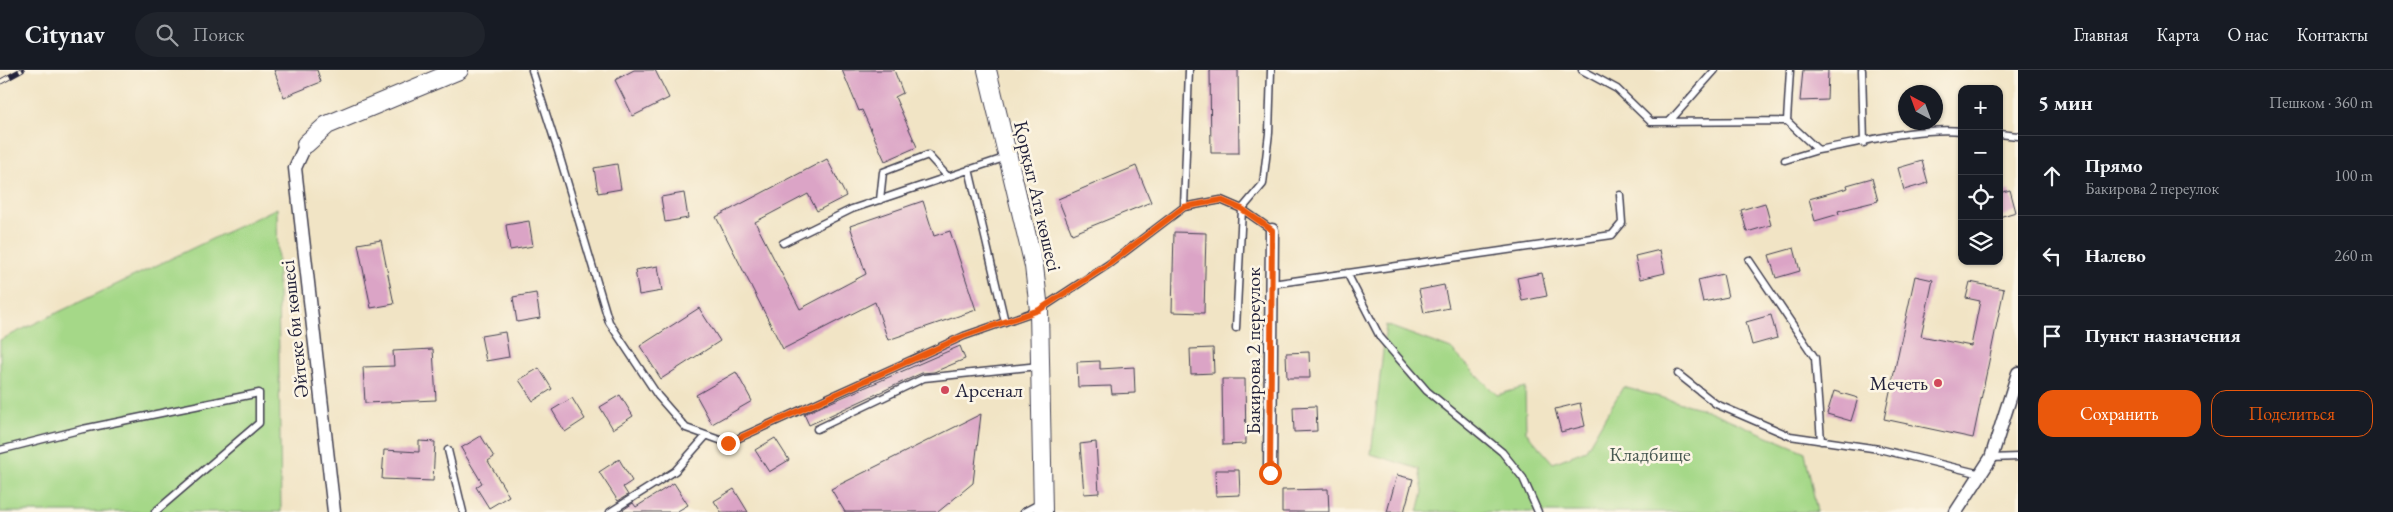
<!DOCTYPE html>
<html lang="ru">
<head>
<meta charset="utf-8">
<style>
  :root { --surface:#171b24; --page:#20242c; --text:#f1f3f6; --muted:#9ea1a6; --line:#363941; --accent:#ea580c }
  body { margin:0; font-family:"EB Garamond",serif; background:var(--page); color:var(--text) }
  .controls { position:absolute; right:15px; top:15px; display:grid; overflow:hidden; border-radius:10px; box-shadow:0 1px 4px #0004 }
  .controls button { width:45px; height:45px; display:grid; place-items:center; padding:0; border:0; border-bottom:1px solid var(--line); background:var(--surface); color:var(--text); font:25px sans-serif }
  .compass { position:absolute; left:1898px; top:15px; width:45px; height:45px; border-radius:50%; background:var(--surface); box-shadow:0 1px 4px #0004; rotate:319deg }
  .stop { position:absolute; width:15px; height:15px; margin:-11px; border:4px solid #ea580c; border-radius:50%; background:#fff }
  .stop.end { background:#ea580c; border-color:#fff; box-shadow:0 1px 5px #0008 }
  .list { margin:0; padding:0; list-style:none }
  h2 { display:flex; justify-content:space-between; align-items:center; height:65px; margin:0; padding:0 20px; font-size:21px }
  h2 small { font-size:16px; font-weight:400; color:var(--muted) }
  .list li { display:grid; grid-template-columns:32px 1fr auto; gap:15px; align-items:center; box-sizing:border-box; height:80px; padding:0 20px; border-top:1px solid var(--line) }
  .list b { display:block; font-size:19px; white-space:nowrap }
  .list p { margin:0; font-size:16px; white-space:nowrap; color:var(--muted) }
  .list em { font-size:16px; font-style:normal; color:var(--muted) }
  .actions { display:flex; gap:10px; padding:15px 20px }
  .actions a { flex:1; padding:11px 0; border:1px solid var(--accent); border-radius:15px; text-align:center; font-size:18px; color:var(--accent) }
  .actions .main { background:var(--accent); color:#fff }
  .icon { flex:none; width:28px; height:28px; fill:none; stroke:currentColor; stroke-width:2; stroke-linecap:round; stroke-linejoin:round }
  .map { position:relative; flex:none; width:2018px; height:442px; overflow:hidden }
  header { display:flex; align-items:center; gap:30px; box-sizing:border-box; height:70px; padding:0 25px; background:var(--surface); border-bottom:1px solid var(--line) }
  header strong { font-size:24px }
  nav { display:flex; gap:28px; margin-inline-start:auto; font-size:18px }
  .search { width:350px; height:45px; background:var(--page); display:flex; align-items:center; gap:12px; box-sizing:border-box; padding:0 18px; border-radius:28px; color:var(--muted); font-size:19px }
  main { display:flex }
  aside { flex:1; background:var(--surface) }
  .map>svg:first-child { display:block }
  .green { fill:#a5d888; stroke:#647d62 }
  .building { fill:#dba4c6 }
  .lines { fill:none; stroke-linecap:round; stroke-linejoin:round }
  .lane-casing { stroke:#413f50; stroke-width:9 }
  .street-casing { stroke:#413f50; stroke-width:15 }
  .secondary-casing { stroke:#413f50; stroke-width:20 }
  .lane { stroke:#fff; stroke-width:6 }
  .street { stroke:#fff; stroke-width:12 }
  .secondary { stroke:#fff; stroke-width:18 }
  .rail-casing { stroke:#22223b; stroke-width:5.5 }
  .rail { stroke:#fcf5e5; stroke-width:4; stroke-dasharray:11; stroke-linecap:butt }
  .route { stroke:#ea580c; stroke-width:6 }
  .poi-dot { fill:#d1495b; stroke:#fcf5e5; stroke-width:2 }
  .labels { text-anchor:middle; stroke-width:5; stroke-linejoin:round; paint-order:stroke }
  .street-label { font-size:20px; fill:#22223b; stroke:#fcf5e5 }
  .poi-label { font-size:20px; fill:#22223b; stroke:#fcf5e5; text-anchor:end }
  .park-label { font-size:20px; fill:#495952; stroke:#fcf5e5 }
</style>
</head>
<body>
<header>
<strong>Citynav</strong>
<div class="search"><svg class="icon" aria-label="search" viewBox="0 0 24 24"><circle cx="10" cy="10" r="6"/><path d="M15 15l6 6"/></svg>Поиск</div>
<nav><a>Главная</a><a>Карта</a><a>О нас</a><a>Контакты</a></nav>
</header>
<main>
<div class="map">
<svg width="2018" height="442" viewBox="0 0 2018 442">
  <rect width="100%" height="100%" fill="#fcf5e5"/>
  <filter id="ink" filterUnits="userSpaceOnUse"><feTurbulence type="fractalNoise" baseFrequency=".02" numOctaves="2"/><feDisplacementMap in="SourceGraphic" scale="10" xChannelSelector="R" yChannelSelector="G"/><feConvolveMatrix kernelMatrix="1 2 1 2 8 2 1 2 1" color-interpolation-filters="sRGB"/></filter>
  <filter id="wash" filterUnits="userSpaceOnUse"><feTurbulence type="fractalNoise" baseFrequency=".0096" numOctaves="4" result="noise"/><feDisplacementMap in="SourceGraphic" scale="20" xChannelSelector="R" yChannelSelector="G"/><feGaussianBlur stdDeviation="1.12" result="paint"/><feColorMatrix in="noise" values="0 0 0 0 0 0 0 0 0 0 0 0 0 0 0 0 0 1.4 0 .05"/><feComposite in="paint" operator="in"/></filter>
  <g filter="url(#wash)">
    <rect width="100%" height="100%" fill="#f1e4c5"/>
    <path class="green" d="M 277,138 L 281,442 L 0,442 L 0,270 Z
      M 1386,255 L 1451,279 L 1497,325 L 1525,317 L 1526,362 L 1553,393 L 1586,380 L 1623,317 L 1707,340 L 1805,382 L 1817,442 L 1418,442 L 1423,422 L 1419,399 L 1371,384 Z"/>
    <g id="blocks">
      <path class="building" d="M 274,0 L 317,0 L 321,12 L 284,27 Z
        M 634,0 L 655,0 L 669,28 L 633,46 L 615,10 Z
        M 842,0 L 894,0 L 903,23 L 895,27 L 917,77 L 885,91 L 862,40 L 859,41 Z
        M 1210,0 L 1238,0 L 1239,83 L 1211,83 Z
        M 1803,0 L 1828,0 L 1827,30 L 1800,31 Z
        M 827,89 L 846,126 L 817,141 L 808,124 L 755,152 L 800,239 L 866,204 L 850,156 L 923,131 L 934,166 L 950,161 L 976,240 L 888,270 L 875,232 L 783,279 L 716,147 Z
        M 1922,91 L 1928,113 L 1904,120 L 1898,98 Z
        M 617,94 L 621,119 L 598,123 L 594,98 Z
        M 1136,96 L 1151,132 L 1072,164 L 1058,129 Z
        M 1872,108 L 1878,131 L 1838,141 L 1839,144 L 1815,151 L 1809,129 L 1848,118 L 1847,115 Z
        M 2010,120 L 2016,142 L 1999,147 L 1999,123 Z
        M 684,123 L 688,148 L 665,152 L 661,127 Z
        M 1765,133 L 1771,155 L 1747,162 L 1741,140 Z
        M 529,151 L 533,176 L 510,180 L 506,155 Z
        M 1174,162 L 1206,163 L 1204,243 L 1172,242 Z
        M 381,170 L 394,234 L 371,238 L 358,174 Z
        M 1794,178 L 1800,201 L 1776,208 L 1769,185 Z
        M 1660,180 L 1665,203 L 1640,209 L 1635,186 Z
        M 658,196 L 662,221 L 639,225 L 635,200 Z
        M 1542,203 L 1547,226 L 1522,231 L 1517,208 Z
        M 1723,204 L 1728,227 L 1703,232 L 1698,210 Z
        M 1915,206 L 1933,210 L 1921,266 L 1971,276 L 1980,231 L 1966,228 L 1970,212 L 2004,219 L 1973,368 L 1884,349 Z
        M 1444,215 L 1449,238 L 1424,243 L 1419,220 Z
        M 536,223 L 540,248 L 517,252 L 513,227 Z
        M 699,238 L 720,271 L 661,309 L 640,276 Z
        M 1771,245 L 1777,268 L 1752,275 L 1746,252 Z
        M 505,262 L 509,287 L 486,291 L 481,266 Z
        M 960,276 L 965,289 L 934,302 L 922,303 L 809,355 L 804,344 Z
        M 1213,278 L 1214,303 L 1191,304 L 1190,279 Z
        M 433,279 L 436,330 L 365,333 L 363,297 L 394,296 L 393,281 Z
        M 1309,282 L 1310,308 L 1287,308 L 1286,283 Z
        M 1100,291 L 1100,299 L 1134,297 L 1135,323 L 1112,324 L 1111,316 L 1078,317 L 1077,292 Z
        M 539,298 L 552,319 L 533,331 L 519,310 Z
        M 736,302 L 752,331 L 712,354 L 696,325 Z
        M 1222,309 L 1245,309 L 1246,374 L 1223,375 Z
        M 1834,321 L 1858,328 L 1851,351 L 1827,344 Z
        M 620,325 L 633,346 L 613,359 L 600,337 Z
        M 572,328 L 585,349 L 565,362 L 552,340 Z
        M 1580,333 L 1585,356 L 1561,362 L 1555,339 Z
        M 1316,336 L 1317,361 L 1294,362 L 1293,337 Z
        M 981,344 L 973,413 L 938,442 L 845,442 L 831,419 Z
        M 481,366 L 494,387 L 488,391 L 509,426 L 489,438 L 476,417 L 482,413 L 461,378 Z
        M 775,368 L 789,390 L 769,402 L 755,380 Z
        M 419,371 L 435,372 L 433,411 L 382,409 L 384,380 L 419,382 Z
        M 1096,372 L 1099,423 L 1084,424 L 1080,374 Z
        M 619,389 L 632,411 L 623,417 L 628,425 L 618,431 L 599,402 Z
        M 1215,400 L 1239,400 L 1240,425 L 1216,426 Z
        M 1397,405 L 1413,409 L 1404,442 L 1387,442 Z
        M 674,413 L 688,435 L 676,442 L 624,442 L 623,440 L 633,433 L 636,437 Z
        M 734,419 L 748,442 L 721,442 L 714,431 Z
        M 1328,419 L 1329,442 L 1282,442 L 1282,420 Z"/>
    </g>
  </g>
  <g filter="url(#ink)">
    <use href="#blocks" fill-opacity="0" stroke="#413f50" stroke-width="1"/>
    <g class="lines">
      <defs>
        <path id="lane" d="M 532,0 L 558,81 L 609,252 L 658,326 L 686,358 L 728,373 L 964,266 L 1039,240 L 1109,194 L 1184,137 L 1221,130 L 1242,139 L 1272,160
          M 1582,0 L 1617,19 L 1651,52 L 1787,51
          M 1790,0 L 1787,51 L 1818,80 C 1865,72 1914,57 1962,61
          M 1862,0 L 1864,73
          M 1669,52 L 1715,0
          M 1999,64 L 2018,66
          M 1785,90 L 1818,80
          M 969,99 L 1005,252
          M 880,130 L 883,102 L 928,85 L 948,107
          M 1184,137 L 1189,0
          M 783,173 L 852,139 L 1007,87
          M 1749,190 L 1815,288 L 1821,371
          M 1347,203 L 1380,267 L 1427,321 L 1502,382 L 1523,408 L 1538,442
          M 1272,214 L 1612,165 L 1622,153 L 1620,125
          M 1236,258 L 1242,139 L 1263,114 L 1269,63 L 1271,0
          M 1678,304 L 1716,334 L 1790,366 L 1879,379 L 1981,404
          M 817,359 L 924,308 L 1039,296
          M 0,380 L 83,359 L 259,323 L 259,353 L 155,442
          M 448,380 L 463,442
          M 1991,388 L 2018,387
          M 610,442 L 675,401 L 706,366
          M 1024,442 L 1041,433"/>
        <path id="street" d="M 306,74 L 295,98 L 334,442
          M 1270,403 L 1272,160
          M 1956,442 L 1991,388 L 2018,303"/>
        <path id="secondary" d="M 987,0 L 1034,196 L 1039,240 L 1043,442
          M 306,74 L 327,55 L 459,0"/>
      </defs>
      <use href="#lane" class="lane-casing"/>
      <use href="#street" class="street-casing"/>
      <use href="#secondary" class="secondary-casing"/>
      <use href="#lane" class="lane"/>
      <use href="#street" class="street"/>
      <use href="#secondary" class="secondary"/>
      <defs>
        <path id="rail" d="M 0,12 L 22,0"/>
      </defs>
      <use href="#rail" class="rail-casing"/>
      <use href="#rail" class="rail"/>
    </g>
  </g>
  <g class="lines" filter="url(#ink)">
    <path class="route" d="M 728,373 L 964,266 L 1039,240 L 1109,194 L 1184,137 L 1221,130 L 1242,139 L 1272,160 L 1270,403"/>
  </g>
  <g class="poi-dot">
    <circle cx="1938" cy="313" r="5"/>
    <circle cx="945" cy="320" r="5"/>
  </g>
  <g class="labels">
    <g class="street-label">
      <text transform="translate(1038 126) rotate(77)" y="7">Қорқыт Ата көшесі</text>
      <text transform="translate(294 259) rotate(-96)" y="7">Әйтеке би көшесі</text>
      <text transform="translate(1253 281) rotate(-90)" y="7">Бакирова 2 переулок</text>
    </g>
    <g class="poi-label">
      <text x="1928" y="320">Мечеть</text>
      <text x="955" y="327" text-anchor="start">Арсенал</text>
    </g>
    <g class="park-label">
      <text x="1650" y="391">Кладбище</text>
    </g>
  </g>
</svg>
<div class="controls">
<button>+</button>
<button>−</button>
<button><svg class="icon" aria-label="locate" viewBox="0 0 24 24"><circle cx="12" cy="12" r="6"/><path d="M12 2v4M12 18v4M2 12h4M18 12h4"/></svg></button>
<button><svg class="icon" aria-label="layers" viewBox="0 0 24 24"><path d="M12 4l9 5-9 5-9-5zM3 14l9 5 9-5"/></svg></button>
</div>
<svg class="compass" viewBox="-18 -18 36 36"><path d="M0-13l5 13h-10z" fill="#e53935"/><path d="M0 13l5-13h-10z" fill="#9ea1a6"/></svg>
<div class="stop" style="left:1270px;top:403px"></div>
<div class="stop end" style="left:728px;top:373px"></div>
</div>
<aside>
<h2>5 мин<small>Пешком · 360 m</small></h2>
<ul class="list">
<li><svg class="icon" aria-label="ahead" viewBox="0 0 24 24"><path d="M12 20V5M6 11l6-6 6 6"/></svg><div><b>Прямо</b><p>Бакирова 2 переулок</p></div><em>100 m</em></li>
<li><svg class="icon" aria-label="left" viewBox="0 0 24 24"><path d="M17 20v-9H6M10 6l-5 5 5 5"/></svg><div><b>Налево</b></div><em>260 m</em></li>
<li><svg class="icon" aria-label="arrive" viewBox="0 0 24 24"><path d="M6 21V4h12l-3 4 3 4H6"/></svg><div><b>Пункт назначения</b></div></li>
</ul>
<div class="actions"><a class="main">Сохранить</a><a>Поделиться</a></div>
</aside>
</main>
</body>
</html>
